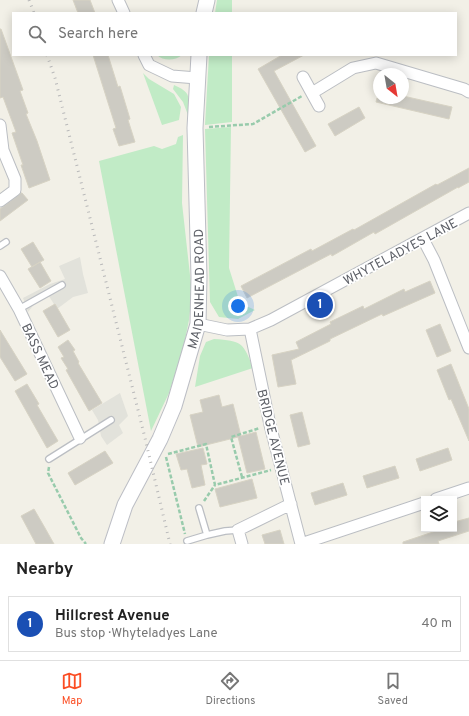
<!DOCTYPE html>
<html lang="en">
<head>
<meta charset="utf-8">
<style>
  :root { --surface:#fff; --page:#f2f2f2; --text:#222; --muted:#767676; --line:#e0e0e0; --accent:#fb4d23 }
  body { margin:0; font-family:Overpass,sans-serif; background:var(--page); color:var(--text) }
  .controls { position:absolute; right:12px; bottom:12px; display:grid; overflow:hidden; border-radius:0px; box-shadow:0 2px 10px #0003 }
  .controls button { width:36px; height:36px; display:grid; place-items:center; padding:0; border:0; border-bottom:1px solid var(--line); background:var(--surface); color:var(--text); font:20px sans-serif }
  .compass { position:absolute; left:373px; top:68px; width:36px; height:36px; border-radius:50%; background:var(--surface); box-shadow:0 2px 10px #0003; rotate:149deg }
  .you { position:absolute; left:238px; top:306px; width:14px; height:14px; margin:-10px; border:3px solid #fff; border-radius:50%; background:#1a73e8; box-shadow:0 0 0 6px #1a73e833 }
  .badge { display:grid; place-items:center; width:26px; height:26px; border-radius:50%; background:var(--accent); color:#fff; font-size:13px; font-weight:700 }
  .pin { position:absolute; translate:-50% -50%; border:2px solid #fff; box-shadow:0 1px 4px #0006 }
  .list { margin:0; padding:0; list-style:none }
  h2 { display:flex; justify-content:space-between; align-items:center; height:52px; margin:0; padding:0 16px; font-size:17px }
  h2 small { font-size:13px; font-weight:400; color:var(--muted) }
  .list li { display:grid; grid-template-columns:26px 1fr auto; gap:12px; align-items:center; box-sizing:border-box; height:56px; margin:0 8px 8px; padding:0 8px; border:1px solid var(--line); border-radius:0px }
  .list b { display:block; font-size:15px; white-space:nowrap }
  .list p { margin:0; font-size:13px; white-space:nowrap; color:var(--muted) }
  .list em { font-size:13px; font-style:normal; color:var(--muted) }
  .icon { flex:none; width:22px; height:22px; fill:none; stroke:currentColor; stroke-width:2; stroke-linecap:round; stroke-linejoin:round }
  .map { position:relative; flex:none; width:469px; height:544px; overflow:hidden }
  .search { position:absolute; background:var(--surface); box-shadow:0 2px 10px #0003; left:12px; right:12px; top:12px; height:44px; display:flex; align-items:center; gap:10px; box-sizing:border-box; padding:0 14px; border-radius:0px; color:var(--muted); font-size:15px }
  .sheet { height:116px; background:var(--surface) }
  nav { display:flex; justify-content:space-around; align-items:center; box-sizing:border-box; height:56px; border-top:1px solid var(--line); background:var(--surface); font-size:11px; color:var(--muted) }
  nav a { display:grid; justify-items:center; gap:2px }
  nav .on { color:var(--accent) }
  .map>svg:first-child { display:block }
  .industrial { fill:#e2e2db }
  .green { fill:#c1ebc6 }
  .building { fill:#cdcbc3; stroke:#d7d3c4 }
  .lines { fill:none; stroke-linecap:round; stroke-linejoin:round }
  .service-casing { stroke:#bbbec3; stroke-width:8 }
  .minor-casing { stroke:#bbbec3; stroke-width:13 }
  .secondary-casing { stroke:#bcbec5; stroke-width:17 }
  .path { stroke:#98cbac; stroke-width:2.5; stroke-dasharray:4 2; stroke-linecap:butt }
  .service { stroke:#fff; stroke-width:5.5 }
  .minor { stroke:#fff; stroke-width:11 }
  .secondary { stroke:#fff; stroke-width:15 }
  .rail { stroke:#b8b8b9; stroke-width:3; stroke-dasharray:1 5; stroke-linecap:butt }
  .labels { text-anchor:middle; stroke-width:3.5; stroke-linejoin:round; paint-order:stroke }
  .street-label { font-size:13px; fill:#5e6168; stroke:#fff }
</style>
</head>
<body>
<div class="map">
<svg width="469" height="544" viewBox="0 0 469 544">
  <rect width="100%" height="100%" fill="#f2f0e7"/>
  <path class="industrial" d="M 80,257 L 83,274 L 88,293 L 73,297 L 57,309 L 47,293 L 39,298 L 28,312 L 23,298 L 50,284 L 65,279 L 59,266 Z
    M 120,393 L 128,416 L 119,425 L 123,433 L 107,445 L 101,436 L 98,420 L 92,410 Z"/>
  <path class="green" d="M 217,0 L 232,0 L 232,13 L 215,13 Z
    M 157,55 L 182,55 C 175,61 163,61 157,55 Z
    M 209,55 L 232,55 L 232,122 L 205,125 Z
    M 143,73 L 149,79 L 174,94 L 181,107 L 179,120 L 162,125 Z
    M 174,85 C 192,93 189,97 188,115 L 183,102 L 173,89 Z
    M 231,127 L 229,268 L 240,303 L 255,310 L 238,319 L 219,317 L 210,302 L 205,129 Z
    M 183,135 L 182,203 L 192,293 L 189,320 L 183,350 L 169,393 L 151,431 L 99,161 L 154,146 L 162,149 L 176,144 L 178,137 Z
    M 214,339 C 242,341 243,342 253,368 L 195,387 L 200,356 L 206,342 Z"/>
  <path class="building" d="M 73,0 L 90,0 L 95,13 L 78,13 Z
    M 0,29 L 1,29 L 23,90 L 20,91 L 28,113 L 26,114 L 37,141 L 50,180 L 29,188 L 21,165 L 23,165 L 12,133 L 16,132 L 3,97 L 0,98 Z
    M 93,55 L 108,55 L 118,87 L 120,86 L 130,119 L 128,120 L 135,142 L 119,146 L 113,129 L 116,128 Z
    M 282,55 L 304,55 L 274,71 L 316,146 L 305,152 L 258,69 Z
    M 403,96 L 452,107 L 449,119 L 376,102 L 377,98 L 403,98 Z
    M 359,107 L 365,118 L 335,136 L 328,124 Z
    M 469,168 L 469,182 L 458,188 L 458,187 L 375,234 L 374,232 L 332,256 L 331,254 L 247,298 L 241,286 L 311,249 L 312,251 L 353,229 L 354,230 L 436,184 L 437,185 Z
    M 21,193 L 22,193 L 28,200 L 0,221 L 0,209 Z
    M 33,242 L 44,260 L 40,262 L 51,281 L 40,288 L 28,269 L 40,262 L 32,267 L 21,249 Z
    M 430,281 L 435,293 L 383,316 L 382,314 L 330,339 L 330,341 L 291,360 L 296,384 L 278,387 L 272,355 L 299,349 L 296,342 L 331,324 L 330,322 L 363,306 L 364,309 L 404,289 L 405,292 Z
    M 55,304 L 70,330 L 58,337 L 43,311 Z
    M 440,324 L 451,351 L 437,357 L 426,330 Z
    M 0,330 L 27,374 L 15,381 L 0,357 Z
    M 68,340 L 75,350 L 73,351 L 79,362 L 78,363 L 102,403 L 89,411 L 66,370 L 68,369 L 61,358 L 64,357 L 58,347 Z
    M 451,364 L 469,409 L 469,441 L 451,399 L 449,400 L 437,370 Z
    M 27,384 L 39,404 L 37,405 L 58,441 L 47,448 L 15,391 Z
    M 219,395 L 222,407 L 233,404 L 241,436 L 256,432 L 265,469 L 247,473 L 238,437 L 198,447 L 190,415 L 203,412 L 200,400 Z
    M 302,412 L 310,444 L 298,447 L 290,415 Z
    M 203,448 L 207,464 L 201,465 L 205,485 L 192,488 L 187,469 L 181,470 L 176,454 Z
    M 448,448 L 452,460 L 420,471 L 416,459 Z
    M 105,451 L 113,463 L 75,485 L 68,473 Z
    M 395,466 L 399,478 L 367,488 L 363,476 Z
    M 252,479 L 257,498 L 220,507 L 215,489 Z
    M 343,483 L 347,495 L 315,505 L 311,493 Z
    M 34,509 L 45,528 L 54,544 L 36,544 L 21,516 Z
    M 469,518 L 469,531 L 438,541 L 439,544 L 403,544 L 403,542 L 442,529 L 454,529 L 454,522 Z
    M 280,530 L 284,544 L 265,544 L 262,535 Z"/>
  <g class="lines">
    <defs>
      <path id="service" d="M 0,246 L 6,242
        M 19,309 L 62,285
        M 49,459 L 111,420
        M 199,508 L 207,535 L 225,531 L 238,530
        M 187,541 L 207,535"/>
      <path id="minor" d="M 118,0 L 124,13
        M 144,55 L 149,65 L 172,76 L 197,78
        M 303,77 L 319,106
        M 312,93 L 353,68 L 376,63 L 464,89 L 469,92
        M 0,125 L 3,150 L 15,179 L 15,190 L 0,201
        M 423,239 L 434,260 L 469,348
        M 0,276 L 19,309 L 80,438
        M 198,324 L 227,330 L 250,329 L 271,320 L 469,213
        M 250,329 L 270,425 L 301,544 L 424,503
        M 436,499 L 469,488
        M 242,544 L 238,530 L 291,504"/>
      <g id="secondary">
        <path d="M 204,13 L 207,0"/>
        <path id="s1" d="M 112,544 L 125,505 L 160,439 L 174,406 L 198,324 L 199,277 L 195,128 L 199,55"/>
      </g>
    </defs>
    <use href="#service" class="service-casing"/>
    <use href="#minor" class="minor-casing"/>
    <use href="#secondary" class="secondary-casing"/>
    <path class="path" d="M 209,127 L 253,124 L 302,96
      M 168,454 L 206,444 L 215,485 L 271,470
      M 166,457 L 185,534
      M 49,467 L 48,473 L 81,538 L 86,544
      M 242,477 L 231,437 L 260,428
      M 204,501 L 215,485"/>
    <use href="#service" class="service"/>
    <use href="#minor" class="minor"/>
    <use href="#secondary" class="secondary"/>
    <path class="rail" d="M 29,0 L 34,13
      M 47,55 L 55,78 L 145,438 L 170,544"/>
  </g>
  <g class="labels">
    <g class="street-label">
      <text transform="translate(400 251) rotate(-28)" y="5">WHYTELADYES LANE</text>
      <text dy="5" stroke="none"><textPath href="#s1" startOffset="272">MAIDENHEAD ROAD</textPath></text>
      <text transform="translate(41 356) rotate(65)" y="5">BASS MEAD</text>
      <text transform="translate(274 437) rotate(76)" y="5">BRIDGE AVENUE</text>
    </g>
  </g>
</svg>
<div class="controls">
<button><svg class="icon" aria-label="layers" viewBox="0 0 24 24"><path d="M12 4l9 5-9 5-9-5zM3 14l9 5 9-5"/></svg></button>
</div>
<svg class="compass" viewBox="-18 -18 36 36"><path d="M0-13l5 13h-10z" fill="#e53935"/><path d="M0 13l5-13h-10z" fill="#767676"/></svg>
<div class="you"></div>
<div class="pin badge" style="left:320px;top:305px;background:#1a4fb4">1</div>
<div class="search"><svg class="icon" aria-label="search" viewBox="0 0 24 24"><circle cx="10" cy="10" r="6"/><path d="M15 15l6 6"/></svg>Search here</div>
</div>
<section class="sheet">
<h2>Nearby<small></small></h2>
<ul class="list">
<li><span class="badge" style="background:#1a4fb4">1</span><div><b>Hillcrest Avenue</b><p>Bus stop · Whyteladyes Lane</p></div><em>40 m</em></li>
</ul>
</section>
<nav>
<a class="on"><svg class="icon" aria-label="map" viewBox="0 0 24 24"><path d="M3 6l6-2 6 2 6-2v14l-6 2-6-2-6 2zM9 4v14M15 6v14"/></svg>Map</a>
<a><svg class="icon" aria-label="directions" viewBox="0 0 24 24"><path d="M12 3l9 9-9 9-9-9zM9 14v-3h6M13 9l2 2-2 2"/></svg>Directions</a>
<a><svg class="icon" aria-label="saved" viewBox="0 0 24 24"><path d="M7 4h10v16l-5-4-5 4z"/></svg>Saved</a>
</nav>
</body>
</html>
